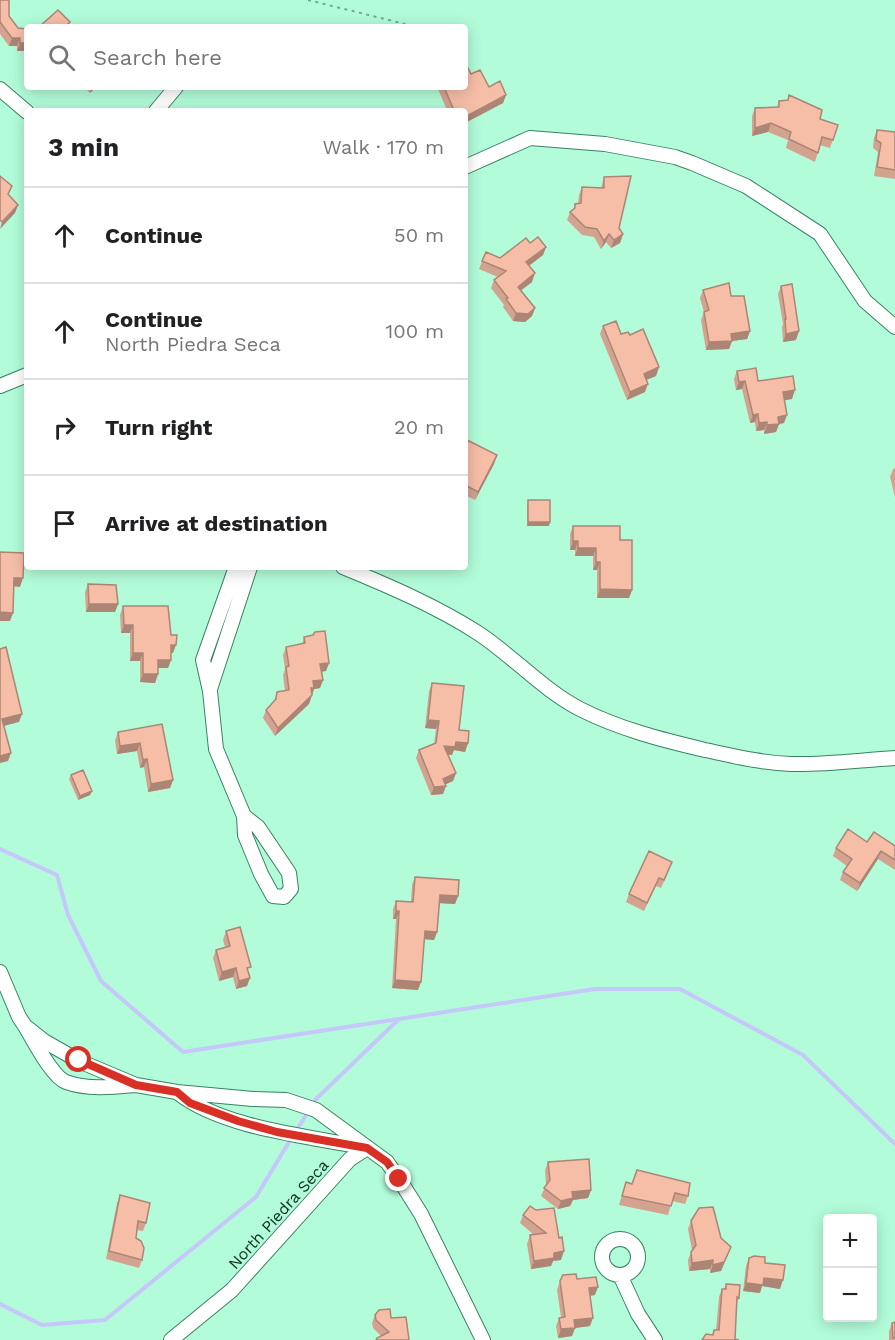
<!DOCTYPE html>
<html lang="en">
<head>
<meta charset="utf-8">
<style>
  :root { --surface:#fff; --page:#f6f6f6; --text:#202124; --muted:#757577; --line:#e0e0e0 }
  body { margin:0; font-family:"Work Sans",sans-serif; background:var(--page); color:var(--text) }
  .controls { position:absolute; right:18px; bottom:18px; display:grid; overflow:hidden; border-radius:6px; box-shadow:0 3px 15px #0003 }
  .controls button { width:54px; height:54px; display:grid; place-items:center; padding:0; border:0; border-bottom:2px solid var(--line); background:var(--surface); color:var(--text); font:30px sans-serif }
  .stop { position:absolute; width:18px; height:18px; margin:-14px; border:4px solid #d93025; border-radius:50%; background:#fff }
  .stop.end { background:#d93025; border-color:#fff; box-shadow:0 2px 6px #0008 }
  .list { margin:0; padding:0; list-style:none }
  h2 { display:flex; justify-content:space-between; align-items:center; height:78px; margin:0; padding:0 24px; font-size:26px }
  h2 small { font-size:20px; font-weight:400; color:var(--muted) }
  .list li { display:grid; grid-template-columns:39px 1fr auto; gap:18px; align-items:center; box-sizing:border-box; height:96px; padding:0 24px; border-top:2px solid var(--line) }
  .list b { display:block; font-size:22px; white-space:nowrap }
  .list p { margin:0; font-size:20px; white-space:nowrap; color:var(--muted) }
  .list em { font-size:20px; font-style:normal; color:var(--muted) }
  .icon { flex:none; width:33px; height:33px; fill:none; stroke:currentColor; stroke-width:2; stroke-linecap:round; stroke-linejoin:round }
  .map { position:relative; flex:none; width:895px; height:1340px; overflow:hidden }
  .search { position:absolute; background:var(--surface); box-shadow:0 3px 15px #0003; left:24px; top:24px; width:444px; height:66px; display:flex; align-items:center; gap:15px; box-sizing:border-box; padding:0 21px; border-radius:6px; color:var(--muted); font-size:22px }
  .panel { position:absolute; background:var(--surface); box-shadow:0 3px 15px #0003; left:24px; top:108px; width:444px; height:462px; border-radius:6px }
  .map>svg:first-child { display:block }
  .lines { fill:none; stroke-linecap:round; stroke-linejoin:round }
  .stream { stroke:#c6c7fb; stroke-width:4 }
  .street-casing { stroke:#3a8264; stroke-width:16 }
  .path { stroke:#72ab91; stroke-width:2; stroke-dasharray:3 4.5; stroke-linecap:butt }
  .street { stroke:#fff; stroke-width:14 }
  .wall { fill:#d4a390 }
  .shaded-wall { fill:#ac8575 }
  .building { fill:#f6bea7; stroke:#ac8575; stroke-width:1.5 }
  .route { stroke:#d93025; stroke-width:8 }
  .labels { text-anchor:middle; stroke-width:5; stroke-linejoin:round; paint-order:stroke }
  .street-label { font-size:16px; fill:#0f2e21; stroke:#b2fcd9 }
</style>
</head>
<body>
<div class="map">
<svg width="895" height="1340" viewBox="0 0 895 1340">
  <rect width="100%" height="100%" fill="#b2fcd9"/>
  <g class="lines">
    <path class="stream" d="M 0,849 L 57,875 L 68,915 L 101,981 L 183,1052 L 595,989 L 680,989 L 803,1055 L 895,1144
      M 312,1106 L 316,1099 L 398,1020
      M 296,1131 L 308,1112
      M 0,1304 L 42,1325 L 105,1320 L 256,1197 L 292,1137"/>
    <defs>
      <path id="street" d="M 0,89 L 27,112
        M 156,111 L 176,87
        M 465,167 L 530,138 L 605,144 L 675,157 L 692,163 L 746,186 L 820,234 L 865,301 L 895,327
        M 0,386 L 27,375
        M 236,567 L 203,660 L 210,691 L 216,749 L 244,816 L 245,835 L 261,874 L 273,896 L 284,897 L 291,889 L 289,873 L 258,827 L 244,816
        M 343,567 C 389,586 436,606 478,633 C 513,656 543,690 580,709 C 619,729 663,740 705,750 C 734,756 761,763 791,764 C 825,765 861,760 895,758
        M 210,689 L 250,567
        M 0,972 L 19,1017 L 25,1026
        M 136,1085 C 114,1087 88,1090 66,1082 C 52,1077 33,1039 25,1026 L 44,1041 L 79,1061 L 136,1085 L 177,1092 L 253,1099 L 286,1100 L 316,1110 L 387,1162 L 399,1179 L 421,1214 L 483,1340
        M 178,1093 C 223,1128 307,1136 362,1147
        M602 1257a18 18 0 1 1 36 0a18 18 0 1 1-36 0Z
        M 620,1275 L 638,1314 L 655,1340
        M 171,1340 L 232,1290 L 350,1159 L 367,1148"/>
    </defs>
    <use href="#street" class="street-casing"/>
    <path class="path" d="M 308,0 L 409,25"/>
    <use href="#street" class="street"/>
  </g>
  <path class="wall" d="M 0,0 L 9,16 L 18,28 L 27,29 L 27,51 L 17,51 L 17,46 L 9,46 L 0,34 Z
    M 471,74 L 489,87 L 506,95 L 503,103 L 465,123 L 465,111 L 447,110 L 437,87 L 465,87 Z
    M 84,87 L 96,87 L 90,93 Z
    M 789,95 L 820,119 L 838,125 L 830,148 L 820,145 L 815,162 L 786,148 L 788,140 L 768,132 L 752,136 L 752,116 L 755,108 L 777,107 L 779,101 L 788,100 Z
    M 877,130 L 895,132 L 895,179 L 874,176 L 878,152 L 873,148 L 874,138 Z
    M 604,177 L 619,228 L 623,234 L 620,243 L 611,248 L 606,242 L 601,249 L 594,237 L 582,235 L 567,220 L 570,212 L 573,210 L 575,204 L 578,203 L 579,195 L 582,187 L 601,188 Z
    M 530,243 L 546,247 L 543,255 L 529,266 L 532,282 L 521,290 L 535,308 L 532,316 L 525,322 L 513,321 L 503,307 L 504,305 L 491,288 L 494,280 L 498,277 L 479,269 L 486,252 L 500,258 Z
    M 781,286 L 796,340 L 783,342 L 782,327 L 783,324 L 778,294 Z
    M 703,290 L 731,296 L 750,331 L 747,339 L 732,341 L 729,349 L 706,350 L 701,320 L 704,312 L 700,298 Z
    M 603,326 L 621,334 L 630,335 L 659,367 L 656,376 L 646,380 L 645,392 L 627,400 L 600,334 Z
    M 737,371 L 792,399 L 784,400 L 784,423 L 779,424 L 776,432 L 764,434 L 764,430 L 756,431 L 755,422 L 750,423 L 742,389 L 736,390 L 734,379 Z
    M 465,439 L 497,455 L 494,464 L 475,500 L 465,495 Z
    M 895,468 L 895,497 L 890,477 L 893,469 Z
    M 528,500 L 549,526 L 527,526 L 527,505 Z
    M 573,526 L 620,540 L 632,590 L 629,598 L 597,598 L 597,570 L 593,570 L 593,556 L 575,556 L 575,550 L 570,550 L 570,534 Z
    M 88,584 L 118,604 L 115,612 L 86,612 L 85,592 Z
    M 123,606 L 171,635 L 173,653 L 171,653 L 171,660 L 168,668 L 158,668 L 158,674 L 155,683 L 140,682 L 140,661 L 130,661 L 130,633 L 121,633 L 120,615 Z
    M 304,637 L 329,663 L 326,671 L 322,672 L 323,680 L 320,688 L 314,689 L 309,704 L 275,736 L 263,718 L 266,710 L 274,701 L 277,692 L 285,691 L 283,675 L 285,669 L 283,655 L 286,647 L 302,644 Z
    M 432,683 L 468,743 L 465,752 L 454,750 L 452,755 L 448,755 L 456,773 L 453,781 L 446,784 L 443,794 L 431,795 L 416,758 L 419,750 L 434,744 L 436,729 L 425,728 L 429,691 Z
    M 162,724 L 173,780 L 170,788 L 148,792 L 144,767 L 140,768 L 137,751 L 117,754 L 115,740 L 118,732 Z
    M 71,775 L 92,791 L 90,795 L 78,800 L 69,779 Z
    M 867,842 L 895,846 L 895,870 L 878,859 L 857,891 L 840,880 L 843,872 L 847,866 L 833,856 L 836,848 Z
    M 669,870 L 661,888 L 656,886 L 644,911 L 626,902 L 629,894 Z
    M 415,877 L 458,896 L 455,904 L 439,903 L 437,932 L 434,940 L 424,939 L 418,990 L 392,988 L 396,919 L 393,919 L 393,909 L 396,901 L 411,902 L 412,885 Z
    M 226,931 L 249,973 L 247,986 L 236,989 L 233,977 L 219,981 L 213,958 L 216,950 L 225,947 L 223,940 Z
    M 548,1162 L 591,1190 L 588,1198 L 573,1200 L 570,1206 L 558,1209 L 541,1196 L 546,1185 L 545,1170 Z
    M 626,1182 L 688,1196 L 685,1204 L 672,1201 L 668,1215 L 619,1205 Z
    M 120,1195 L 146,1223 L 143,1231 L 137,1230 L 136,1238 L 142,1260 L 139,1268 L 106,1259 L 117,1203 Z
    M 523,1215 L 559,1238 L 561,1260 L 553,1261 L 551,1266 L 531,1269 L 527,1244 L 530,1235 L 534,1235 L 520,1223 Z
    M 691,1221 L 721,1238 L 728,1255 L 721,1271 L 710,1273 L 710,1269 L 689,1271 L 688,1260 L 692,1250 L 688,1229 Z
    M 749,1258 L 765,1263 L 780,1289 L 762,1286 L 760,1293 L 743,1291 L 746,1266 Z
    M 577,1279 L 595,1295 L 590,1296 L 590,1326 L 575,1328 L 572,1336 L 558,1338 L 556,1326 L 559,1318 L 561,1317 L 557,1290 L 560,1281 Z
    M 726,1284 L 739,1298 L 736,1305 L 735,1339 L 712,1335 L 714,1330 L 716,1330 L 719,1297 L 722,1289 L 724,1289 Z
    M 375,1315 L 391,1318 L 409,1340 L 381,1336 L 373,1328 L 372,1323 Z
    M 892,1323 L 895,1340 L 889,1340 L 889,1331 Z"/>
  <path class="shaded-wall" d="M 12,38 L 20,38 L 17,46 L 9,46 Z
    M 20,43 L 27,43 L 27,51 L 17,51 Z
    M 92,87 L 96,87 L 90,93 Z
    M 506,95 L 503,103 L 465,123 L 465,117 Z
    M 771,123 L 768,132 L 752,136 L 755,128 Z
    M 18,205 L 15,213 L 0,229 L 2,222 Z
    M 609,234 L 606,242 L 601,249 L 604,241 Z
    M 623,234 L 620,243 L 611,248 L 614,240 Z
    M 546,247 L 543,255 L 523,270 L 526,262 Z
    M 535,273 L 532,282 L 515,295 L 518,287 Z
    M 535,308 L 532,316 L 525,322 L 513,321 L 516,313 Z
    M 750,331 L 747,339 L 732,341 L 729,349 L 706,350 L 709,342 L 731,334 Z
    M 799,331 L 796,340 L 783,342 L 786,334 Z
    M 659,367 L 656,376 L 641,382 L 644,374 Z
    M 745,381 L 742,389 L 736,390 L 739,382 Z
    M 648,384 L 645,392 L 627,400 L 630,392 Z
    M 795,390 L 792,399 L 780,401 L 783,392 Z
    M 758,414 L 755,422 L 750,423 L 753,415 Z
    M 787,415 L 784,423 L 779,424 L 776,432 L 764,434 L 767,425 L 778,417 Z
    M 767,422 L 764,430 L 756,431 L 759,423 Z
    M 497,455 L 494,464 L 475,500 L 478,492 Z
    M 528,522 L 550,522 L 549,526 L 527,526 Z
    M 573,541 L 578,541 L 575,550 L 570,550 Z
    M 578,548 L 596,548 L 593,556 L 575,556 Z
    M 596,562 L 600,562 L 597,570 L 593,570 Z
    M 14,578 L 23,578 L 20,587 L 11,586 Z
    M 600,589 L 632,590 L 629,598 L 597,598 Z
    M 89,604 L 118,604 L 115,612 L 86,612 Z
    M 0,612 L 13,613 L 10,621 L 0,621 Z
    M 124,625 L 133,625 L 130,633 L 121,633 Z
    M 171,645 L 176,645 L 173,653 L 168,653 Z
    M 133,653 L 143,653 L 140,661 L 130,661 Z
    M 158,660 L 171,660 L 168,668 L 155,668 Z
    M 329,663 L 326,671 L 317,672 L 320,664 Z
    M 143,674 L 158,674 L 155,683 L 140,682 Z
    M 323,680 L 320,688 L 314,689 L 309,704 L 275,736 L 278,728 L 308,696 L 313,681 Z
    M 22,714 L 19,722 L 0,727 L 2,719 Z
    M 428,720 L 439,721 L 436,729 L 425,728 Z
    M 456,742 L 468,743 L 465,752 L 454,750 L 452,755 L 441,754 L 444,746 Z
    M 140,743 L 137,751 L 117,754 L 120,746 Z
    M 11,753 L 8,761 L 0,763 L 0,756 Z
    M 147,759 L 144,767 L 140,768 L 143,760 Z
    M 456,773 L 453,781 L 442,786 L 446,786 L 443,794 L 431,795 L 434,787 L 443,779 Z
    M 173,780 L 170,788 L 148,792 L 151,784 Z
    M 92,791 L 90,795 L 78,800 L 80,796 Z
    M 881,851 L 878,859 L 857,891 L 860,883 Z
    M 440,895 L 458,896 L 455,904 L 437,903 Z
    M 396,911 L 399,911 L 396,919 L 393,919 Z
    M 425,931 L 437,932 L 434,940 L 422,939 Z
    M 236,968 L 233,977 L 219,981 L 222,972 Z
    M 250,978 L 247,986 L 236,989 L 239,981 Z
    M 395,980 L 421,982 L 418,990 L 392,988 Z
    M 591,1190 L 588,1198 L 573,1200 L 570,1206 L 558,1209 L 561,1201 L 572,1192 Z
    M 731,1247 L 721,1271 L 710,1273 L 713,1265 Z
    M 564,1251 L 561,1260 L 553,1261 L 551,1266 L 531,1269 L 534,1261 L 554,1253 Z
    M 713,1260 L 710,1269 L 689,1271 L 692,1263 Z
    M 764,1278 L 783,1280 L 780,1289 L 762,1286 L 760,1293 L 743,1291 L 746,1283 Z
    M 598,1287 L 595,1295 L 586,1296 L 589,1288 Z
    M 593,1318 L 590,1326 L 575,1328 L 572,1336 L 558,1338 L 561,1329 L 574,1320 Z"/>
  <path class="building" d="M 0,0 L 9,0 L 9,16 L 18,28 L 27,29 L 27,43 L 20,43 L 20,38 L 12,38 L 0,22 Z
    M 58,10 L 70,22 L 65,27 L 39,27 Z
    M 465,62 L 471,74 L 480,70 L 489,87 L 500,81 L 506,95 L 465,117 L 465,111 L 446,111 L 453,108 L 444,87 L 465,87 Z
    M 789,95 L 822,110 L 820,119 L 838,125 L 833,140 L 822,137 L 818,153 L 789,139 L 791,132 L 771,123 L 755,128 L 755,108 L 779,107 L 779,101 L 788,100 Z
    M 877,130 L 895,132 L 895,170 L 877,167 L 881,143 L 876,140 Z
    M 0,176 L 12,186 L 8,194 L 18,205 L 2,222 L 0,220 Z
    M 631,176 L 619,228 L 623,234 L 614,240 L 609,234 L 604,241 L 597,229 L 585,227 L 570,212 L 575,208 L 575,204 L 581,203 L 582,187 L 604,188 L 604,177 Z
    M 538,237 L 546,247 L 526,262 L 535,273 L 518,287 L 535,308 L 528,314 L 516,313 L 506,299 L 508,298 L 494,280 L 506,271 L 482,261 L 486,252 L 500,258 L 526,238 L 530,243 Z
    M 729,283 L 731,296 L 744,296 L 750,331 L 731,334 L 732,341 L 709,342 L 704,312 L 709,310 L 703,290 Z
    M 792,284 L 799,331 L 786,334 L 785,319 L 786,319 L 781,286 Z
    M 616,321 L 621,334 L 628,332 L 630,335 L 643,329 L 659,367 L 644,374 L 648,384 L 630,392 L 603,326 Z
    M 756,368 L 758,381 L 793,376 L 795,390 L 783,392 L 787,415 L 778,417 L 779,424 L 767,425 L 767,422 L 759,423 L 758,414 L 753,415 L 745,381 L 739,382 L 737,371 Z
    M 465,439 L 497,455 L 478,492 L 465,485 Z
    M 528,500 L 550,500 L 550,522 L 528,522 Z
    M 573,526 L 620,526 L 620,540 L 632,540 L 632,590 L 600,589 L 600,562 L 596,562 L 596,548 L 578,548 L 578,541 L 573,541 Z
    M 0,552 L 24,553 L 23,578 L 14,578 L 13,613 L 0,612 Z
    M 88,584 L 116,585 L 118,604 L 89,604 Z
    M 123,606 L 168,606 L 171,635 L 177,635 L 176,645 L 171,645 L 171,660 L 158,660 L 158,674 L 143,674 L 143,653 L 133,653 L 133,625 L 124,625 Z
    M 325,631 L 329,663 L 320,664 L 323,680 L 313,681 L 314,688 L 311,688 L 312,695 L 278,728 L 266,710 L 276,699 L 277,692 L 289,690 L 286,667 L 289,666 L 286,647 L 305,643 L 304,637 L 313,635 L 315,632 Z
    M 6,647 L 22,714 L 2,719 L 11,753 L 0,756 L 0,649 Z
    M 432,683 L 464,686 L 459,730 L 469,731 L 468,743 L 456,742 L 455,747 L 444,746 L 456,773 L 443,779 L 446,786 L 434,787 L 419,750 L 436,743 L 439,721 L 428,720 Z
    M 162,724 L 173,780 L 151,784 L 147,759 L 143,760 L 140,743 L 120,746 L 118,732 Z
    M 83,770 L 92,791 L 80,796 L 71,775 Z
    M 848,829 L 867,842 L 874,832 L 895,846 L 895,860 L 881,851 L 860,883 L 843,872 L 852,859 L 836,848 Z
    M 649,851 L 672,862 L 664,880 L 659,878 L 647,903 L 629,894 Z
    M 415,877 L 459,880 L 458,896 L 440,895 L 437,932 L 425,931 L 421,982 L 395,980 L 399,911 L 396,911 L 396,901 L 413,902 Z
    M 240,927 L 251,967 L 247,968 L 250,978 L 239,981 L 236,968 L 222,972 L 216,950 L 230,946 L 226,931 Z
    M 589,1159 L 591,1190 L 572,1192 L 573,1198 L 561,1201 L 544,1188 L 550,1180 L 548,1162 Z
    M 637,1170 L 690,1183 L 688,1196 L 675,1193 L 671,1206 L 622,1196 L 626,1182 L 632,1184 Z
    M 120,1195 L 150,1203 L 146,1223 L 138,1221 L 136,1238 L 141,1241 L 144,1248 L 142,1260 L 109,1251 Z
    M 530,1206 L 536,1210 L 554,1208 L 559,1238 L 562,1237 L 564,1251 L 554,1253 L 554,1258 L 534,1261 L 530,1235 L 546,1233 L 523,1215 Z
    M 713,1207 L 721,1238 L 731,1247 L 724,1262 L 713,1265 L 713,1260 L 692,1263 L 691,1252 L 696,1245 L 691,1221 L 699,1208 Z
    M 754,1256 L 765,1257 L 765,1263 L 785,1265 L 783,1280 L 764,1278 L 763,1285 L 746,1283 L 749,1258 Z
    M 576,1274 L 577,1279 L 596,1277 L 598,1287 L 589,1288 L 593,1318 L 574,1320 L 575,1328 L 561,1329 L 559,1318 L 565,1317 L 560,1281 L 563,1275 Z
    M 726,1284 L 740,1285 L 739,1298 L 737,1297 L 735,1339 L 739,1340 L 702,1340 L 706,1334 L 713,1335 L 714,1330 L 719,1330 L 722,1289 L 726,1289 Z
    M 390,1309 L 391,1318 L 406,1317 L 409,1340 L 376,1340 L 377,1338 L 389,1332 L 376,1320 L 375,1315 L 379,1310 Z
    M 895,1322 L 895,1338 L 893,1338 L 892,1323 Z"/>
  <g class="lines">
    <path class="route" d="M 79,1060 L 136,1085 L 177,1092 L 190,1103 L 238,1121 L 277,1132 L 367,1148 L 387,1162 L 399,1179"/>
  </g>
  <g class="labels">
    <g class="street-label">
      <text transform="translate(278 1214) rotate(-48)" y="6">North Piedra Seca</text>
    </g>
  </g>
</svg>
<div class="controls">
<button>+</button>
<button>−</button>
</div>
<div class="stop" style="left:79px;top:1060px"></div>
<div class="stop end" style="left:399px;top:1179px"></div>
<div class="search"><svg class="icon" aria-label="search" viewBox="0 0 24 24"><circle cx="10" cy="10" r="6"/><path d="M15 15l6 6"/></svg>Search here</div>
<section class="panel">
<h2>3 min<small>Walk · 170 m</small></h2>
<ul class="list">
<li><svg class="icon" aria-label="ahead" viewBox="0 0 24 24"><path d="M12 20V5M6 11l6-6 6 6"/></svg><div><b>Continue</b></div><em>50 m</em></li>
<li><svg class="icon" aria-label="ahead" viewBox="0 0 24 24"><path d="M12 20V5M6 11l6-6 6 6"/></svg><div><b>Continue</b><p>North Piedra Seca</p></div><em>100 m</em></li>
<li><svg class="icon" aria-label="right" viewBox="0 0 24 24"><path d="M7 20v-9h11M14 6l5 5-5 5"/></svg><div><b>Turn right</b></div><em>20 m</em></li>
<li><svg class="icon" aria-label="arrive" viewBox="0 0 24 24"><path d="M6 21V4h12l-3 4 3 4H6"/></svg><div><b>Arrive at destination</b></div></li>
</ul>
</section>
</div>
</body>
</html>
